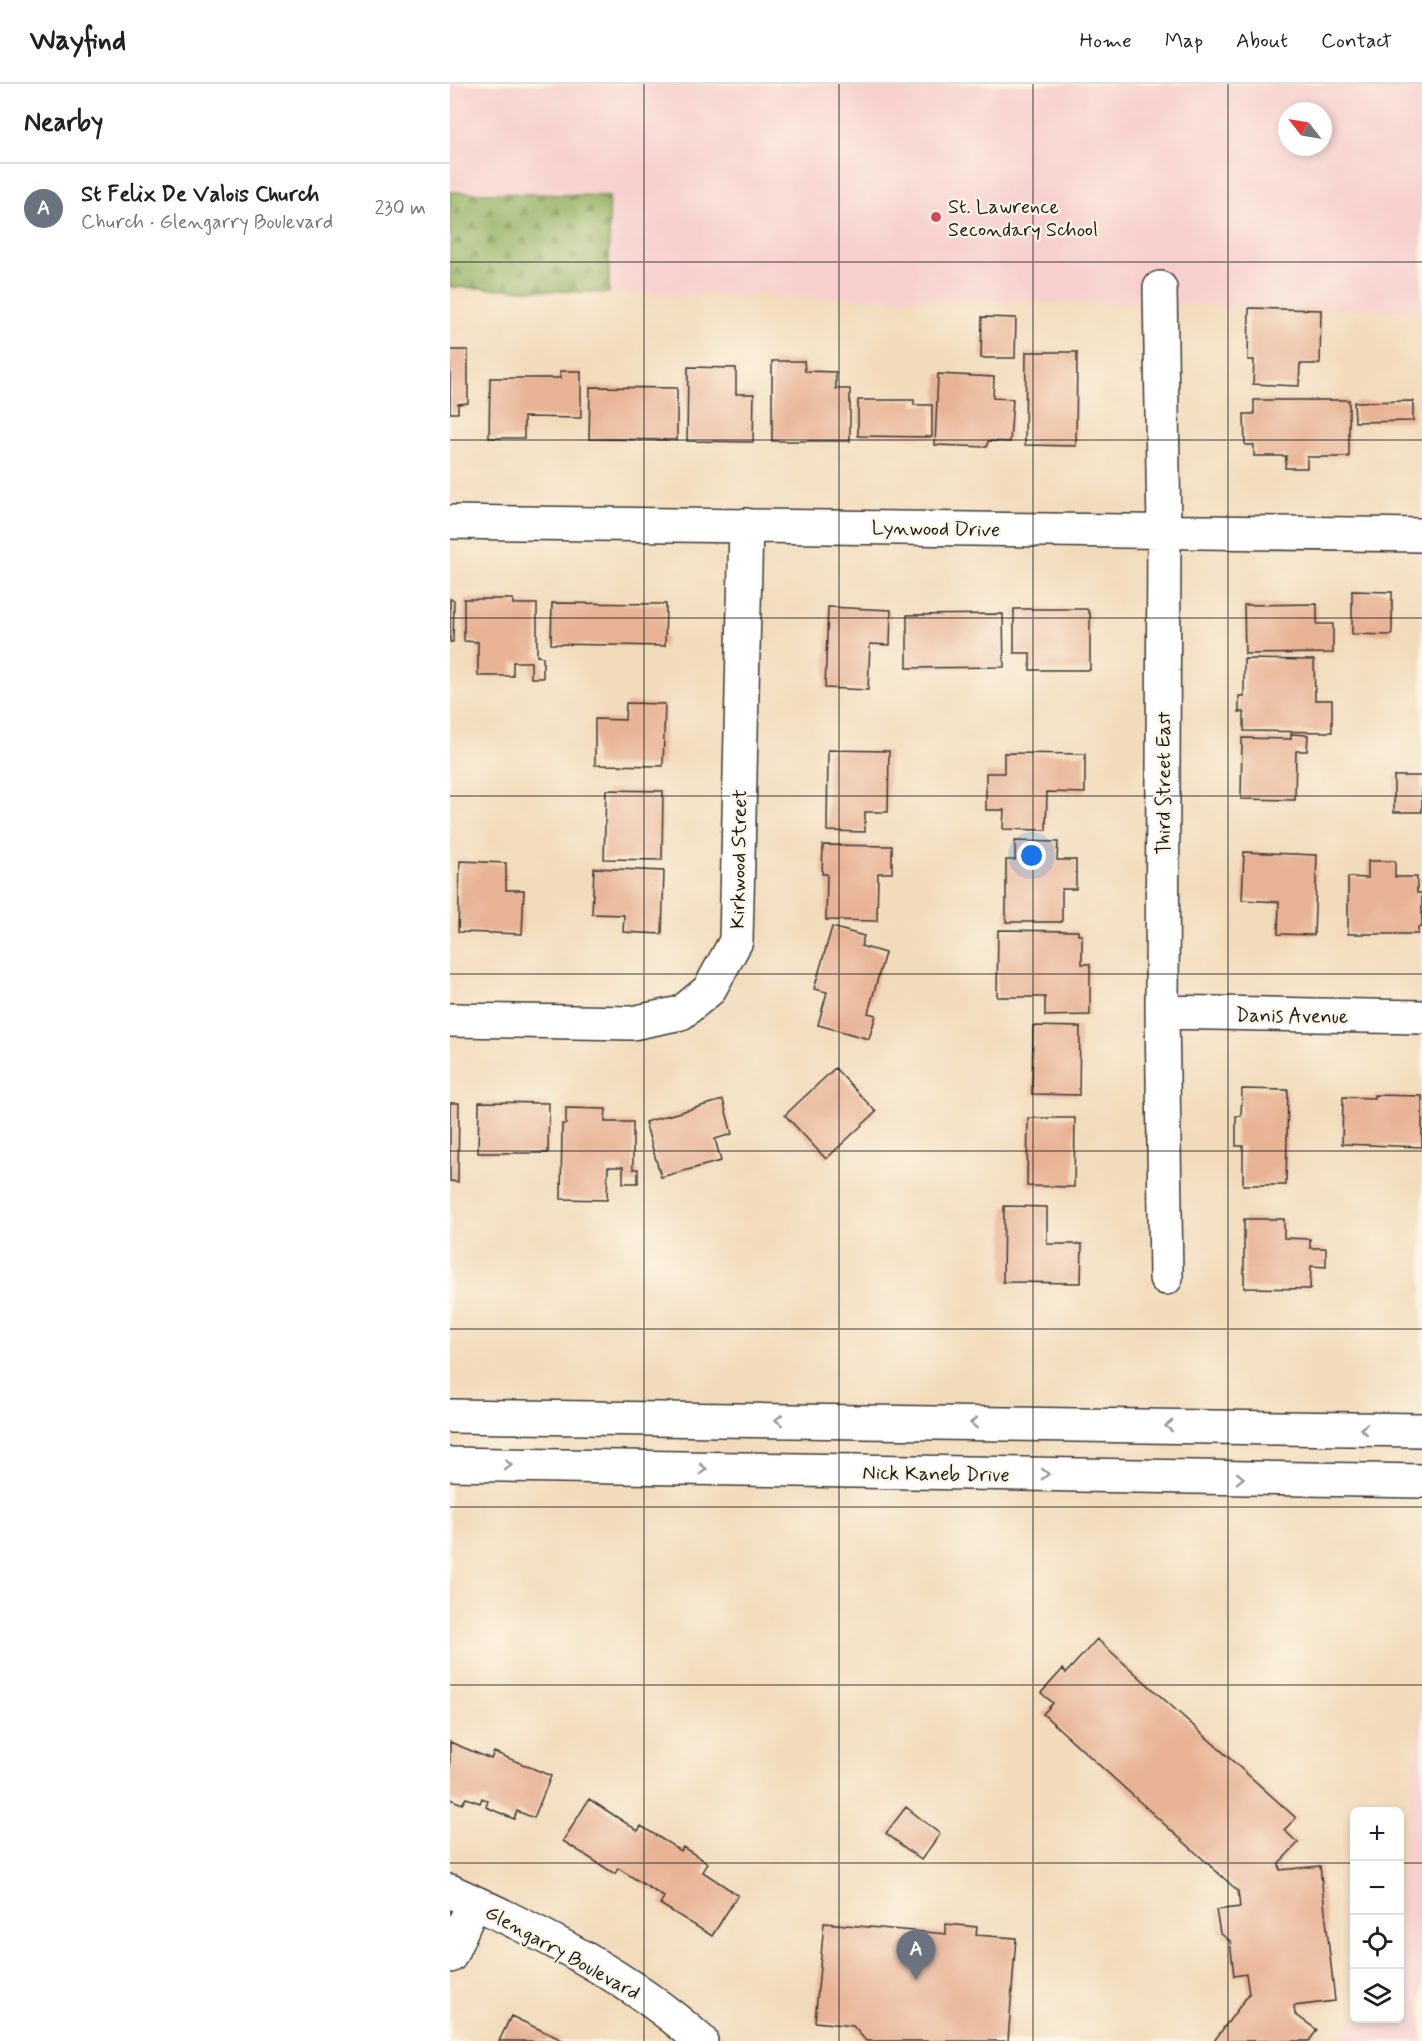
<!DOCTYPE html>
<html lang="en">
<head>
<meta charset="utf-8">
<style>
  :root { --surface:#fff; --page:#f2f2f2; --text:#202124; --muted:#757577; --line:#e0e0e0; --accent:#7c3aed }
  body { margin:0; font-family:Mynerve,sans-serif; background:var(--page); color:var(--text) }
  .controls { position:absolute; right:18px; bottom:18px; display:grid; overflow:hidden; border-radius:9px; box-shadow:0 3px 9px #0003 }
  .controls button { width:54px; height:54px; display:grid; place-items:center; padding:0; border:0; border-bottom:2px solid var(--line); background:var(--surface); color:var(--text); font:30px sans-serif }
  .compass { position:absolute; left:828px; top:18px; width:54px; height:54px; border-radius:50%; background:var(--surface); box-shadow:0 3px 9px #0003; rotate:301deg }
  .you { position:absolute; left:582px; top:772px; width:21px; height:21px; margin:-15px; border:4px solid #fff; border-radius:50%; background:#1a73e8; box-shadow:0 0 0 9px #1a73e833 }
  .badge { display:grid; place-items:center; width:39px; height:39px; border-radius:50%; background:var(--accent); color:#fff; font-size:20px; font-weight:700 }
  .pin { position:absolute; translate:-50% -50px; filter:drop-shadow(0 2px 3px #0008) }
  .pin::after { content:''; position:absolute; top:32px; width:21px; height:18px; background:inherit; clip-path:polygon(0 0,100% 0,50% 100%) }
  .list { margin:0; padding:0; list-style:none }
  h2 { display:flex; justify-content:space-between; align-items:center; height:78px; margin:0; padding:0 24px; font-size:26px }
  h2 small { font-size:20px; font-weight:400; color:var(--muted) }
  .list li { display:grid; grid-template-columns:39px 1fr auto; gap:18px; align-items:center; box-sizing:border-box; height:90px; padding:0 24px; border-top:2px solid var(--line) }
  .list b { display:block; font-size:22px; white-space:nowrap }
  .list p { margin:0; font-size:20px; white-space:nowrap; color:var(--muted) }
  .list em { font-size:20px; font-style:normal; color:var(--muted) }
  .icon { flex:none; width:33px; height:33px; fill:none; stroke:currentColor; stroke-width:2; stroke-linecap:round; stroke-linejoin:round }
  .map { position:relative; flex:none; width:972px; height:1957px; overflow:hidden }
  header { display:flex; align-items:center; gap:36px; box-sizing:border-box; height:84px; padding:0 30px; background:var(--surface); border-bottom:2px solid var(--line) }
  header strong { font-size:28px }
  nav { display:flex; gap:33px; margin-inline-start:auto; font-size:21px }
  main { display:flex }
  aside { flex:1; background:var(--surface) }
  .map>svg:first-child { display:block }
  .built { fill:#f7d0ce; fill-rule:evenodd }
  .forest { fill:url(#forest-firs); stroke:#586841; stroke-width:1.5 }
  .building { fill:#e8b294 }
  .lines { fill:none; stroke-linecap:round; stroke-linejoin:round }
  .minor-casing { stroke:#3c3934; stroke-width:36 }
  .tertiary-casing { stroke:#3c3934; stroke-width:36 }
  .minor { stroke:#fff; stroke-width:33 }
  .tertiary { stroke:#fff; stroke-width:33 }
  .oneway { stroke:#999 }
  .grid { fill:none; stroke:#1c1c1c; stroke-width:1.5; stroke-opacity:0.55 }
  .poi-dot { fill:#d1495b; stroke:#fcf5e5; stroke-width:2 }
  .labels { text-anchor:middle; stroke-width:4.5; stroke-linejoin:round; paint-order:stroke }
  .poi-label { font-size:20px; fill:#1c1c1c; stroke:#fcf5e5; text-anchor:start }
  .street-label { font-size:20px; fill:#1c1c1c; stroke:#fcf5e5 }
</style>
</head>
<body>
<header>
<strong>Wayfind</strong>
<nav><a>Home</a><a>Map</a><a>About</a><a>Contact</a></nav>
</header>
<main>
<aside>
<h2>Nearby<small></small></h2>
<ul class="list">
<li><span class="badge" style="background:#6b7280">A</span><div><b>St Felix De Valois Church</b><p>Church · Glengarry Boulevard</p></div><em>230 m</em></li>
</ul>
</aside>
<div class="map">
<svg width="972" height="1957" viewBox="0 0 972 1957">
  <defs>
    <pattern id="forest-firs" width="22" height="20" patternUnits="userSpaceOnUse" patternTransform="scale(1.5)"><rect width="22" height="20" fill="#95b366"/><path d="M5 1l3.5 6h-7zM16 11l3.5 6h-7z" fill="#799153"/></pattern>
  </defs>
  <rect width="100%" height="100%" fill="#fcf5e5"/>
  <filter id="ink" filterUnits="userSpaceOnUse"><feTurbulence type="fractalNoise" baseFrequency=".0167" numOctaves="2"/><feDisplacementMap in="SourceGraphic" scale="12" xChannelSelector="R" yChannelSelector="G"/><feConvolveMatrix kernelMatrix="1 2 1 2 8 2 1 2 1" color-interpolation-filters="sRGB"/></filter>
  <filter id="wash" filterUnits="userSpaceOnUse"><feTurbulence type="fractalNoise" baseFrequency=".008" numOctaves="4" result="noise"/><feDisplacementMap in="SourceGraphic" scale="24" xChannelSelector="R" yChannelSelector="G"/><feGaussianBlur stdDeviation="1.35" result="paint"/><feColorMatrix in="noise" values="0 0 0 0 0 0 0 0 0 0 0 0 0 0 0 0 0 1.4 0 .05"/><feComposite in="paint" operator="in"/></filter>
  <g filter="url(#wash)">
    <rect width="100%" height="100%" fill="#f2dbbb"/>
    <path class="built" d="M 0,0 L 972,0 L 972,226 L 159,209 L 0,203 ZM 837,27 L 873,27 L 873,63 L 837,63 Z
      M 972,1610 L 972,1957 L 886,1957 L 904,1932 L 904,1934 L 950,1934 L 950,1801 Z"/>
    <path class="forest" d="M 0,108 L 159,112 L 159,209 L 0,203 Z"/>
    <g id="blocks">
      <path class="building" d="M 799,224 L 871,226 L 870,280 L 850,280 L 849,302 L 803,300 L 804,276 L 798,276 Z
        M 532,233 L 566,234 L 565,274 L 531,274 Z
        M 0,266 L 18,266 L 18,319 L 8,320 L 8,329 L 0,329 Z
        M 576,268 L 627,268 L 626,362 L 575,361 Z
        M 322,277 L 354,277 L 355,287 L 386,288 L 386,305 L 400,305 L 400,357 L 322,357 Z
        M 238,283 L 286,284 L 286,310 L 304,310 L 303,358 L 237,357 Z
        M 110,287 L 131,287 L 131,334 L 74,333 L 74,354 L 39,354 L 40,294 L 110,294 Z
        M 488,290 L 544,293 L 543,314 L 563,315 L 560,358 L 538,357 L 537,363 L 485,361 Z
        M 140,303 L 227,304 L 227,356 L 139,355 Z
        M 408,316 L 464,316 L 464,321 L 482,321 L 482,353 L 408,352 Z
        M 804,316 L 899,316 L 899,373 L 857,373 L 857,384 L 835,384 L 836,372 L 804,372 L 804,361 L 795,361 L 794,330 L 804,330 Z
        M 963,317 L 963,337 L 905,338 L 904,318 Z
        M 902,507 L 942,508 L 942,551 L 902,550 Z
        M 0,515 L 4,516 L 3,558 L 0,558 Z
        M 14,515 L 63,515 L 63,520 L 87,520 L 87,572 L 93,573 L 93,594 L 81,594 L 81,578 L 63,578 L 63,592 L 28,592 L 28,558 L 14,557 Z
        M 102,519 L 216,520 L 215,562 L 101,560 Z
        M 867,520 L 867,540 L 883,540 L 883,569 L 795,570 L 794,521 Z
        M 378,523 L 441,526 L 440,561 L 420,560 L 418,606 L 375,604 Z
        M 564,525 L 637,525 L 640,530 L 640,586 L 580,586 L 580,569 L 564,569 Z
        M 553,530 L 554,583 L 457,584 L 457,531 Z
        M 794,575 L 864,576 L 865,616 L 882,616 L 882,648 L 794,647 L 794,628 L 789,628 L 789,612 L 794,612 Z
        M 176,619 L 215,620 L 213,682 L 145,681 L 145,635 L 175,636 Z
        M 841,650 L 858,651 L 857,667 L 846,667 L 845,716 L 791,715 L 792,654 L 841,655 Z
        M 378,666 L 439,667 L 438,728 L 415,728 L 415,748 L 377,747 Z
        M 554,669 L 635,670 L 635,709 L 597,708 L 596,746 L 553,745 L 554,726 L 536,726 L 536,689 L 554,689 Z
        M 944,692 L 972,692 L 972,728 L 944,728 Z
        M 156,706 L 213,707 L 212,776 L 154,775 Z
        M 565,757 L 608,758 L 607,776 L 626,776 L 626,805 L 612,805 L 612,838 L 556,838 L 556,776 L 565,776 Z
        M 373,761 L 442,762 L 442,789 L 428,789 L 427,837 L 376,836 L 377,790 L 372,790 Z
        M 794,768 L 867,771 L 864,851 L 828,850 L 829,818 L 792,816 Z
        M 10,777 L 56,779 L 56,806 L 74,806 L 72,850 L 8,848 Z
        M 918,777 L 945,777 L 945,793 L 967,793 L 967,809 L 972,809 L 972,843 L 968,843 L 968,850 L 898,850 L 898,793 L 918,794 Z
        M 144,784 L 214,787 L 212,850 L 173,848 L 174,831 L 142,830 Z
        M 382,843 L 414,852 L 411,862 L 435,869 L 418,929 L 426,931 L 419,955 L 368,941 L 377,908 L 364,905 Z
        M 548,846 L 628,847 L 628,851 L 632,851 L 632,880 L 640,880 L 640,931 L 595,932 L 595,913 L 547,913 Z
        M 583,942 L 630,943 L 629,1011 L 582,1010 Z
        M 385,984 L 426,1028 L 376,1075 L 335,1031 Z
        M 792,1005 L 838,1006 L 836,1101 L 793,1101 L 793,1062 L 786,1062 L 786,1032 L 791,1032 Z
        M 924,1011 L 972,1012 L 972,1063 L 892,1060 L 893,1013 L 924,1014 Z
        M 273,1016 L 282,1050 L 265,1055 L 271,1077 L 211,1093 L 195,1038 Z
        M 29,1018 L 99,1019 L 98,1069 L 28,1069 Z
        M 0,1019 L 9,1019 L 8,1098 L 0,1097 Z
        M 116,1024 L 156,1025 L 155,1038 L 183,1038 L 183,1085 L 188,1085 L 188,1099 L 173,1099 L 173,1083 L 158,1083 L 157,1116 L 111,1115 L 112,1040 L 116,1040 Z
        M 578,1034 L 625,1034 L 624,1103 L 577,1102 Z
        M 554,1122 L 597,1123 L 597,1160 L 632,1160 L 631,1199 L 553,1198 Z
        M 794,1135 L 834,1135 L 834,1154 L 860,1155 L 860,1164 L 876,1164 L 876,1183 L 861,1182 L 860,1205 L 794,1204 Z
        M 647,1555 L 846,1734 L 834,1746 L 848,1759 L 829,1779 L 830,1786 L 870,1782 L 885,1917 L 844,1922 L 845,1930 L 867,1946 L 859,1957 L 764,1957 L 799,1910 L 796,1890 L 784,1892 L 780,1857 L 770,1849 L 766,1826 L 790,1823 L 788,1807 L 593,1630 L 603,1619 L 591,1609 L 613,1585 L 616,1589 Z
        M 0,1658 L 41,1675 L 44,1668 L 101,1692 L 84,1734 L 67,1727 L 64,1735 L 36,1723 L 38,1717 L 32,1714 L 30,1719 L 16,1714 L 12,1720 L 0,1715 Z
        M 139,1715 L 188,1747 L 191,1742 L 231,1767 L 233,1763 L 258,1779 L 253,1788 L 288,1811 L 262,1852 L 210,1820 L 214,1813 L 168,1784 L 165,1790 L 113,1757 Z
        M 456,1723 L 490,1750 L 471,1776 L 436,1749 Z
        M 374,1839 L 496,1850 L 496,1840 L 527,1843 L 526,1851 L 566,1854 L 558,1957 L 416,1957 L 403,1942 L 365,1938 Z
        M 61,1932 L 114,1957 L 49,1957 Z"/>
    </g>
  </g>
  <g filter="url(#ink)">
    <use href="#blocks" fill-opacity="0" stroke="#3c3934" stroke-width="1.5"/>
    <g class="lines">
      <defs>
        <path id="minor" d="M 710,204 L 714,446 L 712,928 L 716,1194
          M 0,438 L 972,451
          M 712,928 L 972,933
          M 0,936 L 182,939 L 231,929 L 259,906 L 286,857 L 296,441
          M 0,1807 C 88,1847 179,1892 251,1957
          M 0,1872 L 24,1818"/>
        <path id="tertiary" d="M 0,1332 L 972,1346
          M 0,1380 L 972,1397"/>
      </defs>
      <use href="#minor" class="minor-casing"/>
      <use href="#tertiary" class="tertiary-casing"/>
      <use href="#minor" class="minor"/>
      <use href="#tertiary" class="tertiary"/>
    </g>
    <defs><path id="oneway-chevron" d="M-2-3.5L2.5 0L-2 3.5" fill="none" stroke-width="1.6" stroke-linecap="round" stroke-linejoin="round" transform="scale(1.5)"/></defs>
    <g class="oneway">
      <use href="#oneway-chevron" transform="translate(329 1336) rotate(-179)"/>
      <use href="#oneway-chevron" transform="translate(524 1339) rotate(-179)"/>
      <use href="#oneway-chevron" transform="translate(719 1342) rotate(-179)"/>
      <use href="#oneway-chevron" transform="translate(914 1345) rotate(-179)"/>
      <use href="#oneway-chevron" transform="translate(58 1381) rotate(1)"/>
      <use href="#oneway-chevron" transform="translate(253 1385) rotate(1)"/>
      <use href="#oneway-chevron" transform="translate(595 1390) rotate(1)"/>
      <use href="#oneway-chevron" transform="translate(790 1394) rotate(1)"/>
    </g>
  </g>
  <path class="grid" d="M 194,0 L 194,1957M 389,0 L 389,1957M 583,0 L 583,1957M 778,0 L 778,1957M 0,178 L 972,178M 0,356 L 972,356M 0,534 L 972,534M 0,712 L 972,712M 0,890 L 972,890M 0,1067 L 972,1067M 0,1245 L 972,1245M 0,1423 L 972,1423M 0,1601 L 972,1601M 0,1779 L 904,1779M 950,1779 L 972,1779"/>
  <circle class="poi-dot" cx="486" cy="133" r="6"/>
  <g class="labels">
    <g class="poi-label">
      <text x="498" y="129">St. Lawrence<tspan x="498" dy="23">Secondary School</tspan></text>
    </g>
    <g class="street-label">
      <text transform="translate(486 444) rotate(1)" y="7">Lynwood Drive</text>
      <text transform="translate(713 699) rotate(-90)" y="7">Third Street East</text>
      <text transform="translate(288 775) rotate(-89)" y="7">Kirkwood Street</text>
      <text transform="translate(842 931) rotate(1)" y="7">Danis Avenue</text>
      <text transform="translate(486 1389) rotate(1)" y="7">Nick Kaneb Drive</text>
      <text transform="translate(113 1868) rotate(29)" y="7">Glengarry Boulevard</text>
    </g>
  </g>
</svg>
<div class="controls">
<button>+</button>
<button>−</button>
<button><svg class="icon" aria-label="locate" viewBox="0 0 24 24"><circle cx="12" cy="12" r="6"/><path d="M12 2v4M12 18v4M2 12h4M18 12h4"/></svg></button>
<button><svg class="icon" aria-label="layers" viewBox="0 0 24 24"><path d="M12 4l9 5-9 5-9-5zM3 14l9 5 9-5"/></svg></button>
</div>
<svg class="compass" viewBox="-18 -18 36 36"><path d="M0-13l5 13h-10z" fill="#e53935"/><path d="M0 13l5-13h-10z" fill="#757577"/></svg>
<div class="you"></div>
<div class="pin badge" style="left:466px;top:1896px;background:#6b7280">A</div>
</div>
</main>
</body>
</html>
